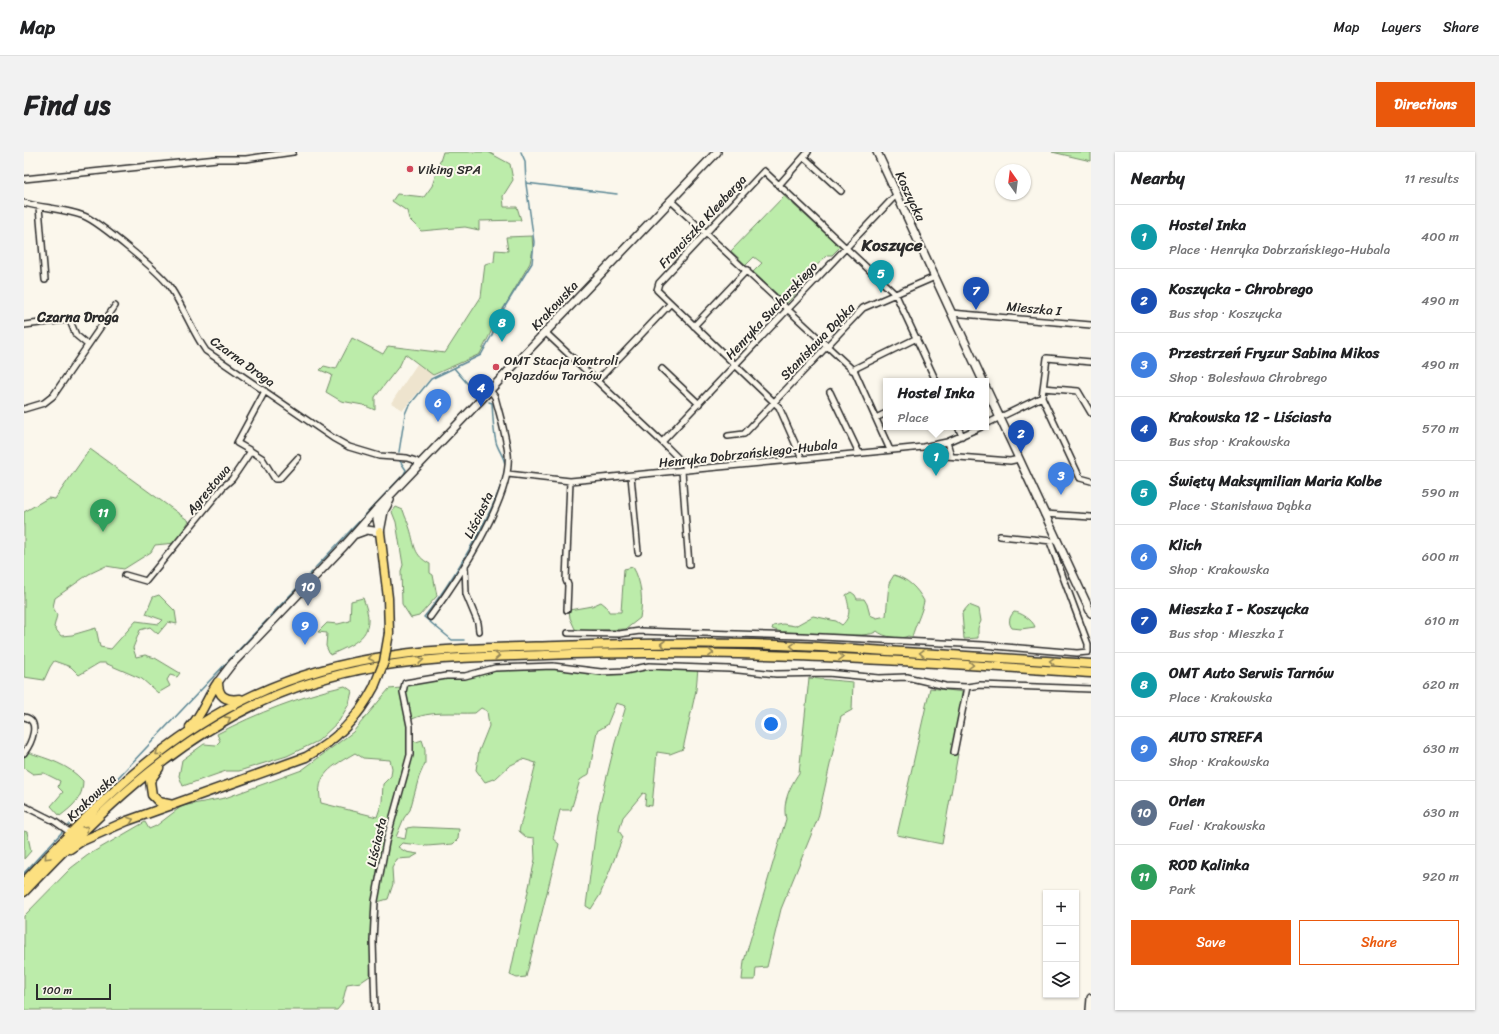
<!DOCTYPE html>
<html lang="en">
<head>
<meta charset="utf-8">
<style>
  :root { --surface:#fff; --page:#f2f2f2; --text:#202124; --muted:#757577; --line:#e0e0e0; --accent:#ea580c }
  body { margin:0; font-family:Sriracha,sans-serif; background:var(--page); color:var(--text) }
  .controls { position:absolute; right:12px; bottom:12px; display:grid; overflow:hidden; border-radius:0px; box-shadow:0 1px 3px #0004 }
  .controls button { width:36px; height:36px; display:grid; place-items:center; padding:0; border:0; border-bottom:1px solid var(--line); background:var(--surface); color:var(--text); font:20px sans-serif }
  .compass { position:absolute; left:971px; top:12px; width:36px; height:36px; border-radius:50%; background:var(--surface); box-shadow:0 1px 3px #0004; rotate:346deg }
  .scale { position:absolute; left:12px; bottom:10px; width:75px; box-sizing:border-box; padding-left:4px; border:2px solid #2b2b2b; border-top:0; font-size:11px; line-height:14px; white-space:nowrap; color:#2b2b2b; -webkit-text-stroke:3px #fbf7ec; paint-order:stroke }
  .you { position:absolute; left:747px; top:572px; width:14px; height:14px; margin:-10px; border:3px solid #fff; border-radius:50%; background:#1a73e8; box-shadow:0 0 0 6px #1a73e833 }
  .badge { display:grid; place-items:center; width:26px; height:26px; border-radius:50%; background:var(--accent); color:#fff; font-size:13px; font-weight:700 }
  .pin { position:absolute; translate:-50% -33px; filter:drop-shadow(0 1px 2px #0008) }
  .pin::after { content:''; position:absolute; top:21px; width:14px; height:12px; background:inherit; clip-path:polygon(0 0,100% 0,50% 100%) }
  .popup { position:absolute; left:859px; top:226px; width:106px; height:52px; box-sizing:border-box; display:grid; place-content:center; border-radius:0px; background:var(--surface); filter:drop-shadow(0 1px 3px #0005); font-size:13px; white-space:nowrap; color:var(--muted) }
  .popup b { font-size:15px; color:var(--text) }
  .popup::after { content:''; position:absolute; left:50%; top:100%; margin-left:-8px; border:8px solid transparent; border-top-color:var(--surface) }
  .list { margin:0; padding:0; list-style:none }
  h2 { display:flex; justify-content:space-between; align-items:center; height:52px; margin:0; padding:0 16px; font-size:17px }
  h2 small { font-size:13px; font-weight:400; color:var(--muted) }
  .list li { display:grid; grid-template-columns:26px 1fr auto; gap:12px; align-items:center; box-sizing:border-box; height:64px; padding:0 16px; border-top:1px solid var(--line) }
  .list b { display:block; font-size:15px; white-space:nowrap }
  .list p { margin:0; font-size:13px; white-space:nowrap; color:var(--muted) }
  .list em { font-size:13px; font-style:normal; color:var(--muted) }
  .actions { display:flex; gap:8px; padding:12px 16px }
  .actions a { flex:1; padding:9px 0; border:1px solid var(--accent); border-radius:0px; text-align:center; font-size:14px; color:var(--accent) }
  .actions .main { background:var(--accent); color:#fff }
  .icon { flex:none; width:22px; height:22px; fill:none; stroke:currentColor; stroke-width:2; stroke-linecap:round; stroke-linejoin:round }
  .map { position:relative; flex:none; width:1067px; height:858px; overflow:hidden; border-radius:0px }
  header { display:flex; align-items:center; gap:24px; box-sizing:border-box; height:56px; padding:0 20px; background:var(--surface); border-bottom:1px solid var(--line) }
  header strong { font-size:19px }
  nav { display:flex; gap:22px; margin-inline-start:auto; font-size:14px }
  .intro { display:flex; align-items:center; justify-content:space-between; box-sizing:border-box; height:96px; padding:0 24px }
  h1 { margin:0; font-size:28px }
  .button { padding:10px 18px; border-radius:0px; background:var(--accent); color:#fff; font-size:14px; font-weight:700 }
  main { display:flex; gap:24px; padding:0 24px }
  aside { flex:1; background:var(--surface); border-radius:0px; box-shadow:0 1px 3px #0004 }
  .map>svg:first-child { display:block }
  .built { fill:#eee4ce }
  .green { fill:#bcecaa; stroke:#748c6a; fill-rule:evenodd }
  .lines { fill:none; stroke-linecap:round; stroke-linejoin:round }
  .stream { stroke:#5b8795; stroke-width:1.5 }
  .street-casing { stroke:#2b2b2b; stroke-width:8 }
  .secondary-casing { stroke:#2b2b2b; stroke-width:10 }
  .primary-casing { stroke:#2b2b2b; stroke-width:11 }
  .street { stroke:#fbf7ec; stroke-width:5 }
  .secondary { stroke:#fbf7ec; stroke-width:7 }
  .primary { stroke:#fce080; stroke-width:8 }
  .primary-bridge-casing { stroke:#2b2b2b; stroke-width:11; stroke-linecap:butt }
  .primary-bridge { stroke:#fce080; stroke-width:8 }
  .oneway { stroke:#948656 }
  .poi-dot { fill:#d1495b; stroke:#fbf7ec; stroke-width:1.5 }
  .labels { text-anchor:middle; stroke-width:4; stroke-linejoin:round; paint-order:stroke }
  .poi-label { font-size:13px; fill:#2b2b2b; stroke:#fbf7ec; text-anchor:start }
  .street-label { font-size:13px; fill:#2b2b2b; stroke:#fbf7ec }
  .neighbourhood-label { font-size:14px; font-weight:bold; fill:#2b2b2b; stroke:#fbf7ec }
  .district-label { font-size:17px; font-weight:bold; fill:#2b2b2b; stroke:#fbf7ec }
</style>
</head>
<body>
<header>
<strong>Map</strong>
<nav><a>Map</a><a>Layers</a><a>Share</a></nav>
</header>
<div class="intro"><h1>Find us</h1><a class="button">Directions</a></div>
<main>
<div class="map">
<svg width="1067" height="858" viewBox="0 0 1067 858">
  <rect width="100%" height="100%" fill="#fbf7ec"/>
  <filter id="ink" filterUnits="userSpaceOnUse"><feTurbulence type="fractalNoise" baseFrequency=".025" numOctaves="2"/><feDisplacementMap in="SourceGraphic" scale="8" xChannelSelector="R" yChannelSelector="G"/><feConvolveMatrix kernelMatrix="1 2 1 2 8 2 1 2 1" color-interpolation-filters="sRGB"/></filter>
  <g filter="url(#ink)">
    <path class="built" d="M 393,212 L 409,223 L 379,258 L 367,251 Z"/>
    <path class="green" d="M 419,0 L 464,0 L 486,12 L 489,28 L 479,44 L 480,55 L 493,55 L 497,68 L 455,69 L 455,78 L 441,75 L 397,79 L 385,67 L 383,59 L 368,49 L 373,42 L 400,45 L 408,34 Z
      M 1028,0 L 1067,0 L 1067,9 Z
      M 760,44 L 816,95 L 808,103 L 803,103 L 776,131 L 777,136 L 763,151 L 729,120 L 738,111 L 730,105 L 722,113 L 707,99 Z
      M 508,84 L 509,97 L 506,111 L 475,164 L 456,202 L 409,223 L 381,202 L 376,213 L 351,245 L 351,258 L 339,253 L 317,249 L 302,240 L 308,223 L 296,218 L 300,214 L 312,217 L 328,186 L 359,202 L 364,194 L 421,201 L 457,145 L 461,112 L 470,110 L 471,98 L 484,99 L 482,85 Z
      M 66,297 L 165,369 L 151,391 L 131,393 L 127,400 L 100,417 L 82,414 L 65,422 L 31,446 L 29,455 L 33,463 L 30,475 L 37,484 L 48,483 L 72,476 L 76,495 L 87,497 L 112,469 L 135,472 L 139,468 L 122,462 L 129,445 L 135,443 L 151,459 L 153,472 L 144,470 L 134,482 L 126,475 L 116,478 L 109,496 L 112,505 L 121,503 L 131,506 L 156,521 L 153,525 L 146,523 L 143,528 L 146,534 L 134,541 L 118,527 L 81,511 L 75,511 L 55,523 L 47,515 L 30,509 L 26,515 L 20,528 L 0,525 L 0,360 L 24,346 L 31,347 Z
      M 372,355 L 379,358 C 381,365 384,370 386,377 C 391,393 389,403 406,412 L 406,421 L 409,423 L 413,444 L 395,464 L 387,466 L 378,452 L 377,419 L 379,413 L 372,370 L 368,360 Z
      M 609,415 C 618,430 619,450 616,466 L 602,477 L 555,479 L 551,477 L 546,466 L 545,458 L 568,454 L 577,450 L 582,454 L 585,460 L 597,460 L 600,417 Z
      M 870,423 C 884,427 893,436 900,449 C 898,461 891,473 888,485 L 884,484 C 877,488 859,485 853,479 C 846,488 773,480 758,480 L 748,477 L 749,474 L 759,472 L 771,474 L 789,464 L 812,469 L 818,473 C 828,464 825,455 822,443 L 827,440 L 831,443 L 833,447 L 840,447 L 843,452 L 846,463 L 853,466 L 862,464 L 865,431 Z
      M 339,446 C 353,482 337,489 306,503 L 302,494 L 303,481 L 294,480 L 303,471 L 314,472 L 326,469 L 327,449 Z
      M 945,453 L 955,457 L 957,469 L 954,476 L 954,486 L 940,487 L 938,461 Z
      M 990,460 C 996,460 1009,468 1011,475 L 997,477 L 988,476 C 984,471 985,465 990,460 Z
      M 524,515 L 570,520 L 618,515 L 674,516 L 672,538 L 659,597 L 646,602 L 633,600 L 628,654 L 621,653 L 622,642 L 619,641 L 599,665 L 595,679 L 599,685 L 576,743 L 567,757 L 562,754 L 574,661 L 591,591 L 602,554 L 592,551 L 583,573 L 573,579 L 565,622 L 556,628 L 547,658 L 536,658 L 529,687 L 535,692 L 502,825 L 493,826 L 486,823 L 511,707 L 510,686 L 502,685 L 495,679 L 512,611 L 499,607 L 485,614 L 472,626 L 461,630 L 452,618 L 455,599 L 465,574 L 463,559 L 457,556 L 451,561 C 429,562 406,558 386,568 L 387,588 L 392,590 L 398,588 L 401,597 L 401,611 L 395,625 L 386,658 L 380,666 L 372,685 L 381,687 L 383,676 L 389,675 L 435,677 L 434,687 L 429,692 L 403,694 L 378,691 L 374,695 L 382,700 L 394,702 L 387,706 L 373,707 L 368,716 L 369,732 L 364,747 L 350,751 L 346,824 L 337,830 L 323,832 L 318,852 L 313,858 L 0,858 L 0,764 L 47,716 L 64,703 L 121,670 L 125,677 L 132,674 L 158,654 L 201,646 L 278,618 L 329,580 L 365,537 L 377,536 L 380,529 L 439,525 L 470,517 ZM 331,601 L 339,606 L 366,608 L 368,616 L 367,624 L 359,632 L 358,650 L 353,665 L 297,651 C 290,622 309,614 331,601 Z
      M 785,526 L 829,530 L 828,558 L 817,564 L 794,666 L 757,757 L 743,815 L 732,816 L 731,828 L 718,828 L 720,809 L 762,667 C 758,651 766,634 775,621 Z
      M 321,534 L 328,539 L 325,552 L 315,569 L 294,589 L 263,604 L 215,619 L 202,619 L 159,634 L 155,624 L 158,608 L 180,592 L 192,593 L 196,589 L 193,582 C 233,561 277,544 321,534 Z
      M 906,536 L 940,540 L 929,597 L 926,600 L 934,602 L 918,692 L 873,683 Z
      M 3,600 C 24,607 44,612 59,629 C 59,646 49,654 36,664 L 27,654 L 39,640 L 34,635 L 36,629 L 20,621 L 9,622 L 0,616 L 0,604 Z
      M 0,679 L 3,680 L 7,699 L 0,707 Z"/>
    <g class="lines">
      <path class="stream" d="M 502,31 L 593,42
        M 430,216 L 454,244
        M 375,300 L 381,262 L 384,255 L 407,227 L 457,203 L 468,183 L 477,161 L 508,111 L 510,90 L 502,32 L 501,9 L 497,0
        M 291,416 L 380,322 L 382,318 L 376,309
        M 278,431 L 288,420
        M 246,464 L 275,434
        M 440,488 L 428,488 L 400,465 C 422,438 481,346 481,313 C 481,306 474,298 472,290 C 469,277 469,264 468,251 L 465,250
        M 44,674 L 87,633 L 243,468
        M 0,721 L 39,679"/>
      <defs>
        <path id="street" d="M 780,5 L 817,39
          M 0,27 L 193,7 L 222,7 L 269,0
          M 755,33 L 784,0
          M 646,48 L 831,220 L 866,298
          M 0,51 C 19,56 41,57 60,64 C 75,70 137,121 146,135 C 160,156 168,179 182,199 L 309,286 L 325,295 L 355,304 L 383,306 L 392,309 L 396,313
          M 15,55 L 21,128
          M 927,161 L 1067,173
          M 0,173 L 41,168 L 46,169 L 52,183 L 64,193
          M 670,174 L 723,118
          M 521,180 L 638,290 L 660,312 L 664,318
          M 1067,210 L 1023,206 L 1018,245 L 1056,326 L 1067,329
          M 638,217 L 675,252
          M 828,218 L 893,186
          M 573,229 L 646,152
          M 1019,236 L 1054,239 L 1067,261
          M 806,240 L 835,301
          M 0,257 L 20,251 L 29,244 L 91,154
          M 852,266 L 862,261
          M 962,272 L 1018,245
          M 934,275 L 938,284
          M 704,284 L 720,282 L 839,156 L 911,125
          M 638,290 L 873,42
          M 923,290 L 927,304
          M 905,294 L 909,303 L 986,309 L 995,307
          M 227,299 L 238,306 L 251,327 L 255,327 L 274,306
          M 778,307 L 755,255 L 633,138 L 635,131 L 740,19 L 872,143 L 912,229
          M 658,319 L 665,413
          M 484,322 L 546,329 L 778,307 L 899,295 L 923,290 L 957,275
          M 607,324 L 614,400
          M 1020,362 L 1067,365
          M 976,384 L 1028,389
          M 441,413 L 442,442 L 454,471 L 455,479
          M 101,423 L 122,429 L 199,335 L 208,327 L 227,299 L 213,291 L 241,239
          M 543,458 L 544,433 L 542,428 L 546,329
          M 406,465 C 432,430 489,345 484,302 C 482,283 476,264 471,245 L 466,238
          M 544,481 L 595,482 L 616,479 L 645,480 L 778,484 L 959,493 L 1053,501 L 1064,500 L 1064,492 L 1026,390
          M 0,565 C 18,568 7,592 0,601
          M 930,600 L 943,535 L 956,533 L 1067,537
          M 0,654 L 30,669 L 47,681
          M 351,858 L 349,789 L 351,749 L 362,690 L 386,603 L 386,574 L 379,540 L 381,531 L 422,524 L 441,524 L 471,516 L 529,514 L 577,520 L 601,519 L 625,514 L 705,517 L 752,522 L 804,521 L 855,526 L 883,525 L 921,534 L 943,535"/>
        <path id="secondary" d="M 853,0 L 959,229
          M 962,236 L 1067,461
          M 355,377 L 353,367 L 357,354
          M 356,380 L 360,359 L 366,348
          M 332,382 L 343,378 L 356,380
          M 194,530 L 207,513 L 320,394 L 351,359 L 693,0
          M 1066,858 L 1067,846"/>
        <path id="primary" d="M 356,380 L 364,446 L 365,481
          M 194,530 C 194,545 202,549 216,547
          M 166,575 C 179,562 183,545 194,530
          M 135,616 L 126,629 L 128,643 L 135,650 L 149,653
          M 46,697 L 58,689 L 103,669 L 282,605 C 313,588 334,566 350,535
          M 0,730 C 68,657 138,585 230,543 C 331,496 425,497 534,494 C 599,492 664,491 729,492 C 842,496 954,505 1067,512
          M 0,740 C 71,665 145,591 241,548 C 335,506 421,506 522,503 C 704,496 885,509 1067,521"/>
      </defs>
      <use href="#street" class="street-casing"/>
      <use href="#secondary" class="secondary-casing"/>
      <use href="#primary" class="primary-casing"/>
      <use href="#street" class="street"/>
      <use href="#secondary" class="secondary"/>
      <use href="#primary" class="primary"/>
      <defs>
        <path id="primary-bridge" d="M 350,535 L 360,510 L 365,481"/>
      </defs>
      <use href="#primary-bridge" class="primary-bridge-casing"/>
      <use href="#primary-bridge" class="primary-bridge"/>
    </g>
    <defs><path id="oneway-chevron" d="M-2-3.5L2.5 0L-2 3.5" fill="none" stroke-width="1.6" stroke-linecap="round" stroke-linejoin="round"/></defs>
    <g class="oneway">
      <use href="#oneway-chevron" transform="translate(639 492) rotate(180)"/>
      <use href="#oneway-chevron" transform="translate(769 494) rotate(-178)"/>
      <use href="#oneway-chevron" transform="translate(687 501) rotate(1)"/>
      <use href="#oneway-chevron" transform="translate(898 501) rotate(-176)"/>
      <use href="#oneway-chevron" transform="translate(473 504) rotate(-2)"/>
      <use href="#oneway-chevron" transform="translate(817 505) rotate(3)"/>
      <use href="#oneway-chevron" transform="translate(347 506) rotate(169)"/>
      <use href="#oneway-chevron" transform="translate(397 508) rotate(-5)"/>
      <use href="#oneway-chevron" transform="translate(1028 509) rotate(-176)"/>
      <use href="#oneway-chevron" transform="translate(947 513) rotate(4)"/>
      <use href="#oneway-chevron" transform="translate(204 567) rotate(-29)"/>
      <use href="#oneway-chevron" transform="translate(134 601) rotate(142)"/>
      <use href="#oneway-chevron" transform="translate(107 668) rotate(-20)"/>
      <use href="#oneway-chevron" transform="translate(62 676) rotate(-45)"/>
      <use href="#oneway-chevron" transform="translate(23 705) rotate(133)"/>
    </g>
  </g>
  <g class="poi-dot">
    <circle cx="386" cy="17" r="4"/>
    <circle cx="472" cy="215" r="4"/>
  </g>
  <g class="labels">
    <g class="poi-label">
      <text x="394" y="22">Viking SPA</text>
      <text x="480" y="213">OMT Stacja Kontroli<tspan x="480" dy="15">Pojazdów Tarnów</tspan></text>
    </g>
    <g class="street-label">
      <text transform="translate(887 44) rotate(65)" y="5">Koszycka</text>
      <text transform="translate(678 69) rotate(-47)" y="5">Franciszka Kleeberga</text>
      <text transform="translate(530 153) rotate(-47)" y="5">Krakowska</text>
      <text transform="translate(1010 156) rotate(5)" y="5">Mieszka I</text>
      <text transform="translate(747 158) rotate(-47)" y="5">Henryka Sucharskiego</text>
      <text transform="translate(793 189) rotate(-46)" y="5">Stanisława Dąbka</text>
      <text transform="translate(219 209) rotate(36)" y="5">Czarna Droga</text>
      <text transform="translate(724 301) rotate(-6)" y="5">Henryka Dobrzańskiego-Hubala</text>
      <text transform="translate(184 337) rotate(-50)" y="5">Agrestowa</text>
      <text transform="translate(454 363) rotate(-64)" y="5">Liściasta</text>
      <text transform="translate(67 645) rotate(-43)" y="5">Krakowska</text>
      <text transform="translate(352 690) rotate(-77)" y="5">Liściasta</text>
    </g>
    <g class="neighbourhood-label">
      <text x="54" y="170">Czarna Droga</text>
    </g>
    <g class="district-label">
      <text x="868" y="99">Koszyce</text>
    </g>
  </g>
</svg>
<div class="controls">
<button>+</button>
<button>−</button>
<button><svg class="icon" aria-label="layers" viewBox="0 0 24 24"><path d="M12 4l9 5-9 5-9-5zM3 14l9 5 9-5"/></svg></button>
</div>
<svg class="compass" viewBox="-18 -18 36 36"><path d="M0-13l5 13h-10z" fill="#e53935"/><path d="M0 13l5-13h-10z" fill="#757577"/></svg>
<div class="scale">100 m</div>
<div class="you"></div>
<div class="pin badge" style="left:912px;top:324px;background:#0f9aa8">1</div>
<div class="popup"><b>Hostel Inka</b>Place</div>
<div class="pin badge" style="left:997px;top:301px;background:#1a4fb4">2</div>
<div class="pin badge" style="left:1037px;top:343px;background:#3f7fe0">3</div>
<div class="pin badge" style="left:457px;top:255px;background:#1a4fb4">4</div>
<div class="pin badge" style="left:857px;top:141px;background:#0f9aa8">5</div>
<div class="pin badge" style="left:414px;top:270px;background:#3f7fe0">6</div>
<div class="pin badge" style="left:952px;top:158px;background:#1a4fb4">7</div>
<div class="pin badge" style="left:478px;top:190px;background:#0f9aa8">8</div>
<div class="pin badge" style="left:281px;top:493px;background:#3f7fe0">9</div>
<div class="pin badge" style="left:284px;top:454px;background:#5c6f8a">10</div>
<div class="pin badge" style="left:79px;top:380px;background:#2e9e5b">11</div>
</div>
<aside>
<h2>Nearby<small>11 results</small></h2>
<ul class="list">
<li><span class="badge" style="background:#0f9aa8">1</span><div><b>Hostel Inka</b><p>Place · Henryka Dobrzańskiego-Hubala</p></div><em>400 m</em></li>
<li><span class="badge" style="background:#1a4fb4">2</span><div><b>Koszycka - Chrobrego</b><p>Bus stop · Koszycka</p></div><em>490 m</em></li>
<li><span class="badge" style="background:#3f7fe0">3</span><div><b>Przestrzeń Fryzur Sabina Mikos</b><p>Shop · Bolesława Chrobrego</p></div><em>490 m</em></li>
<li><span class="badge" style="background:#1a4fb4">4</span><div><b>Krakowska 12 - Liściasta</b><p>Bus stop · Krakowska</p></div><em>570 m</em></li>
<li><span class="badge" style="background:#0f9aa8">5</span><div><b>Święty Maksymilian Maria Kolbe</b><p>Place · Stanisława Dąbka</p></div><em>590 m</em></li>
<li><span class="badge" style="background:#3f7fe0">6</span><div><b>Klich</b><p>Shop · Krakowska</p></div><em>600 m</em></li>
<li><span class="badge" style="background:#1a4fb4">7</span><div><b>Mieszka I - Koszycka</b><p>Bus stop · Mieszka I</p></div><em>610 m</em></li>
<li><span class="badge" style="background:#0f9aa8">8</span><div><b>OMT Auto Serwis Tarnów</b><p>Place · Krakowska</p></div><em>620 m</em></li>
<li><span class="badge" style="background:#3f7fe0">9</span><div><b>AUTO STREFA</b><p>Shop · Krakowska</p></div><em>630 m</em></li>
<li><span class="badge" style="background:#5c6f8a">10</span><div><b>Orlen</b><p>Fuel · Krakowska</p></div><em>630 m</em></li>
<li><span class="badge" style="background:#2e9e5b">11</span><div><b>ROD Kalinka</b><p>Park</p></div><em>920 m</em></li>
</ul>
<div class="actions"><a class="main">Save</a><a>Share</a></div>
</aside>
</main>
</body>
</html>
